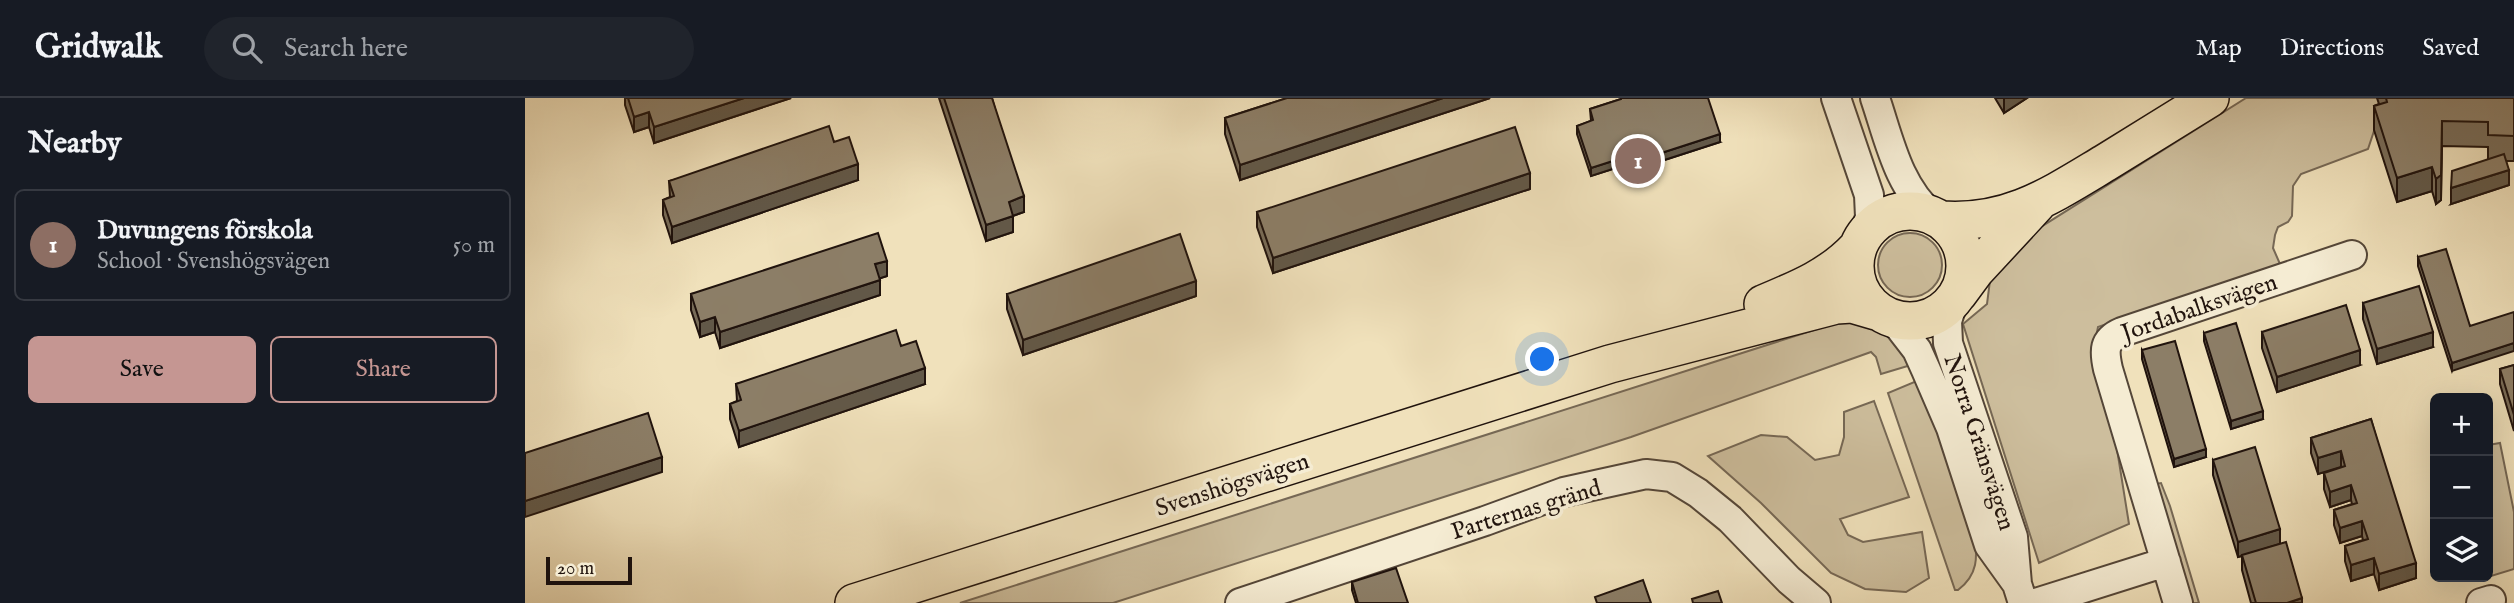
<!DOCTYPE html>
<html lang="en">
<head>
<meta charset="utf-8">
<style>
  :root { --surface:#171b24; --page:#20242c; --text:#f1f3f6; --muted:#9ea1a6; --line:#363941; --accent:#c59692 }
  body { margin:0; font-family:"IM FELL English",serif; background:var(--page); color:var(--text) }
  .controls { position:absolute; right:21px; bottom:21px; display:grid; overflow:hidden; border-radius:10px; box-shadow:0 7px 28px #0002 }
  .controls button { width:63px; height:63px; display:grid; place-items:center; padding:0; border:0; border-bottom:2px solid var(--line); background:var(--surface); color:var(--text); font:35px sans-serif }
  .scale { position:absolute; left:21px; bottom:18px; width:86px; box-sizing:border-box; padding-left:7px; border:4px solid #20130d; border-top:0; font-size:19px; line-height:24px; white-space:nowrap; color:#20130d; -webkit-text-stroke:5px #f5ecd3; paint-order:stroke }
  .you { position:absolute; left:1018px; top:262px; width:24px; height:24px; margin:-18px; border:5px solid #fff; border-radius:50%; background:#1a73e8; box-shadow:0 0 0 10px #1a73e833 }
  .badge { display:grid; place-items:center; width:46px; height:46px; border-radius:50%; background:var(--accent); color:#fff; font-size:23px; font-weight:700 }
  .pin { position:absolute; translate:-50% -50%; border:4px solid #fff; box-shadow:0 2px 7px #0006 }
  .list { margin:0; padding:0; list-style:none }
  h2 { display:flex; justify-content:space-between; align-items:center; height:91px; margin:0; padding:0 28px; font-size:30px }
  h2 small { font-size:23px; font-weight:400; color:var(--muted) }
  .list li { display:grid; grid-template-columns:46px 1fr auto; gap:21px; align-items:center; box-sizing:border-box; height:112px; margin:0 14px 14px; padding:0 14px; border:2px solid var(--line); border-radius:10px }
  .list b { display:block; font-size:26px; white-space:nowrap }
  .list p { margin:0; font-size:23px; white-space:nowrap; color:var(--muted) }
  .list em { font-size:23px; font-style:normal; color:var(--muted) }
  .actions { display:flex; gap:14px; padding:21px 28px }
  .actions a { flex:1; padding:16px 0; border:2px solid var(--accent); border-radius:10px; text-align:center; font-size:24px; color:var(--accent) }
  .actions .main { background:var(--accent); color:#111 }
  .icon { flex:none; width:38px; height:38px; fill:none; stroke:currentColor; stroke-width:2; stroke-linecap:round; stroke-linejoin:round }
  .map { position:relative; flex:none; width:1989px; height:505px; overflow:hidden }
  header { display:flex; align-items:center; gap:42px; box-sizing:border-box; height:98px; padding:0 35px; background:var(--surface); border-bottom:2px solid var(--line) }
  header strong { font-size:33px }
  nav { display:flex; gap:38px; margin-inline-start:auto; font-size:24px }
  .search { width:490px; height:63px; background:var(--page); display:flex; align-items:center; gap:18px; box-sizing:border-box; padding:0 24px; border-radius:38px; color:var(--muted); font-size:26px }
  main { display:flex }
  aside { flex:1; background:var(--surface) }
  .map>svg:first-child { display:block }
  .green { fill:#cdbe9d; stroke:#766855; stroke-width:2 }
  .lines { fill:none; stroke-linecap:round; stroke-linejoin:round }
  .minor-casing { stroke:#544638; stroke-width:32 }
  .major-casing { stroke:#20130d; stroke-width:40 }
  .minor { stroke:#f5ecd3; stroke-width:28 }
  .major { stroke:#f0e1bb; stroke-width:37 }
  .wall { fill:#786c59; stroke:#20130d; stroke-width:2 }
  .shaded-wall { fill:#625848; stroke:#20130d; stroke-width:2 }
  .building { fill:#8c7e67; stroke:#20130d; stroke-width:2 }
  .labels { text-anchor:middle; stroke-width:7; stroke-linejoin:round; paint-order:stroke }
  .street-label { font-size:24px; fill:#20130d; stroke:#f5ecd3 }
</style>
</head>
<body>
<header>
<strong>Gridwalk</strong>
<div class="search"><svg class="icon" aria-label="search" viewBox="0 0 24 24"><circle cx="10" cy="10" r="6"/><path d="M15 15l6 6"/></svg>Search here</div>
<nav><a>Map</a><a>Directions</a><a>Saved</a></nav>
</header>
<main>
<aside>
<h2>Nearby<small></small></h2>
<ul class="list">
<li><span class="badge" style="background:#8d6e63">1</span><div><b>Duvungens förskola</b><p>School · Svenshögsvägen</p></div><em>50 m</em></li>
</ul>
<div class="actions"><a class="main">Save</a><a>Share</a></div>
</aside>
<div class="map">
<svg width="1989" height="505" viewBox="0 0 1989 505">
  <rect width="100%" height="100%" fill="#f0e1bb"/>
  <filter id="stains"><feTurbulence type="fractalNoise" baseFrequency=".00286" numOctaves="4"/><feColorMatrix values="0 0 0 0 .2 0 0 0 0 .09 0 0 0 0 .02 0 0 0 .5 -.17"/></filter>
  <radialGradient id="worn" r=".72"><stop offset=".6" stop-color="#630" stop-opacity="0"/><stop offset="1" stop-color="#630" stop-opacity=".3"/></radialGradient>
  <path class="green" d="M 1721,0 L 1853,0 L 1862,28 L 1849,33 L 1843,51 L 1776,76 L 1768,88 L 1767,118 L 1763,124 L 1753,129 L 1750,137 L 1748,150 L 1755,166 L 1573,229 L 1567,260 L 1591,345 L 1604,426 L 1514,465 L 1438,226 L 1462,206 L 1468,159 Z
    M1353 167a32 32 0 1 1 64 0a32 32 0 1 1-64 0Z
    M 1310,220 L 1350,228 L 1358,234 L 1385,240 L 1386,267 L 1356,276 L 1351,259 L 1346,254 L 1106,339 L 588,505 L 435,505 L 1311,225 Z
    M 1394,282 L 1449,436 C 1453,459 1453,477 1433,492 L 1430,492 L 1363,295 Z
    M 1349,303 L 1384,399 L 1315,421 L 1323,437 L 1338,444 L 1397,434 L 1404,480 L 1381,494 L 1340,491 L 1306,475 L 1236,405 L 1183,358 L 1236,337 L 1262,339 L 1290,362 L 1314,357 L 1319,339 L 1319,314 Z
    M 1975,345 L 1989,414 L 1989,471 L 1963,479 L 1963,347 Z
    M 1636,385 L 1645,408 L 1674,505 L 1667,505 L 1630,386 Z"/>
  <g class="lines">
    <defs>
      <path id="minor" d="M 1311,0 L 1344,97 L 1345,119 L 1340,134
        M 1350,0 C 1364,41 1373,89 1408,118
        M 1429,202 L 1422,223 L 1423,245 L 1488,439 L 1492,486 L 1498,505
        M 1368,221 L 1392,252 L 1401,272 L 1426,330 L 1464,447 L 1492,486
        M 715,505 L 960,423 L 1039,394 L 1121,376 L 1147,379 L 1173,395 L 1205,421 L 1264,482 L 1291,505
        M 1511,505 L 1641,464
        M 1653,505 L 1583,271 C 1579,253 1578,242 1597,234 L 1827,157
        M 1956,505 L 1966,502"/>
      <path id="major" d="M1330 168a55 55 0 1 1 110 0a55 55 0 1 1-110 0Z
        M 1416,122 C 1483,127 1525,98 1580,65 C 1615,43 1650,22 1685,0
        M 1433,196 L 1450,173 L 1512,106
        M 1238,206 C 1274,191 1306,178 1332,150
        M 329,505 L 1085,266 L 1311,207 L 1327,206 L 1351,213"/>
    </defs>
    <use href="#minor" class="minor-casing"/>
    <use href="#major" class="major-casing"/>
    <use href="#minor" class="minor"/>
    <use href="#major" class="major"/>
  </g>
  <path class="wall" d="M 100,0 L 266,0 L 129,45 L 124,29 L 109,34 L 100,7 Z
    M 414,0 L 467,0 L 499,114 L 488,118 L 488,134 L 461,143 Z
    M 762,0 L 965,0 L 715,82 L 700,36 L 700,20 Z
    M 1470,0 L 1502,0 L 1479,15 Z
    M 1852,0 L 1989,0 L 1989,63 L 1981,63 L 1984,87 L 1926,106 L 1963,61 L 1963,49 L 1917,48 L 1916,102 L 1911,106 L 1907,93 L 1872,104 L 1849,32 L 1849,8 L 1854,6 Z
    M 1096,1 L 1195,44 L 1124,67 L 1122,60 L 1066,78 L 1052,36 L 1052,28 L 1066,23 L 1065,11 Z
    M 309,44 L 333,82 L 147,145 L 138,117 L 138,102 L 145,99 L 144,83 Z
    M 1005,91 L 748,175 L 732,129 L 732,114 Z
    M 1893,159 L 1945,228 L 1927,273 L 1893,168 Z
    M 362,178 L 355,180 L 355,197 L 195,250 L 190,234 L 175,239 L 166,212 L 166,196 Z
    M 482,196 L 671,198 L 498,257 L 482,211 Z
    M 1838,205 L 1908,249 L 1852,266 L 1838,221 Z
    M 1737,234 L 1835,267 L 1752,294 L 1737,250 Z
    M 1679,235 L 1738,321 L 1706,331 L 1679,243 Z
    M 376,248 L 400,286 L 214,349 L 205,321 L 205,306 L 212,303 L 211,286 Z
    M 1617,252 L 1681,359 L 1649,369 L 1617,261 Z
    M 1989,267 L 1989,333 L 1975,286 L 1975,271 Z
    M 1846,321 L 1891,480 L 1854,492 L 1849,476 L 1826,483 L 1820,463 L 1820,448 L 1838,442 L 1837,438 L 1815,445 L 1809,427 L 1809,412 L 1827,406 L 1826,402 L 1805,409 L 1799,391 L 1799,375 L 1816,369 L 1793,376 L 1786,355 L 1786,340 Z
    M 1688,362 L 1755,446 L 1777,505 L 1726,505 L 1717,472 L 1717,458 L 1713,459 L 1688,377 Z
    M 827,484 L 883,505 L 831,505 L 827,492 Z"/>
  <path class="shaded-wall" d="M 219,0 L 266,0 L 129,45 L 129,29 Z
    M 918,0 L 965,0 L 715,82 L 715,67 Z
    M 1479,0 L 1502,0 L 1479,15 Z
    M 124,14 L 124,29 L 109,34 L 109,19 Z
    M 1917,23 L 1916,102 L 1911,106 L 1911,81 Z
    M 1195,36 L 1195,44 L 1124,67 L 1124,59 Z
    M 1122,52 L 1122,60 L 1066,78 L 1066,70 Z
    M 333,66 L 333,82 L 147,145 L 147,129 Z
    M 1907,69 L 1907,93 L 1872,104 L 1872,80 Z
    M 1984,72 L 1984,87 L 1926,106 L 1926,90 Z
    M 1005,75 L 1005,91 L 748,175 L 748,160 Z
    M 499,98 L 499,114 L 484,119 L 484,104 Z
    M 488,118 L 488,134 L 461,143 L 461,127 Z
    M 362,163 L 362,178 L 350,182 L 350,166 Z
    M 355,182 L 355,197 L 195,250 L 195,234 Z
    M 671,183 L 671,198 L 498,257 L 498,242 Z
    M 190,219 L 190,234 L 175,239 L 175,224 Z
    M 1908,234 L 1908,249 L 1852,266 L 1852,251 Z
    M 1989,245 L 1989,253 L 1927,273 L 1927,265 Z
    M 1835,252 L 1835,267 L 1752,294 L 1752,279 Z
    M 400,270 L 400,286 L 214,349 L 214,333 Z
    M 1738,313 L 1738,321 L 1706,331 L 1706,323 Z
    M 1681,351 L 1681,359 L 1649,369 L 1649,361 Z
    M 1816,353 L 1816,369 L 1793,376 L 1793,360 Z
    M 137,359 L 137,374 L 0,419 L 0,403 Z
    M 1826,387 L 1826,402 L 1805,409 L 1805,394 Z
    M 1837,423 L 1837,438 L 1815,445 L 1815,430 Z
    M 1755,431 L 1755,446 L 1713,459 L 1713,444 Z
    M 1849,460 L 1849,476 L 1826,483 L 1826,467 Z
    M 1891,465 L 1891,480 L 1854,492 L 1854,476 Z
    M 1777,500 L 1777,505 L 1762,505 Z"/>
  <path class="building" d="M 103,0 L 219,0 L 129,29 L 124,14 L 109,19 Z
    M 419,0 L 467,0 L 499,98 L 484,104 L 488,118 L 461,127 Z
    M 762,0 L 918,0 L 715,67 L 700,20 Z
    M 1096,0 L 1183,0 L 1195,36 L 1124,59 L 1122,52 L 1066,70 L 1052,28 L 1068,22 L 1065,11 L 1096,1 Z
    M 1861,0 L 1989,0 L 1989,38 L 1963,37 L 1963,24 L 1917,23 L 1916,77 L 1911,81 L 1907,69 L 1872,80 L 1849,8 L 1862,4 Z
    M 304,28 L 309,44 L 324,39 L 333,66 L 147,129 L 138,102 L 149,98 L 144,83 Z
    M 990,29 L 1005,75 L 748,160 L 732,114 Z
    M 1979,56 L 1984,72 L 1926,90 L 1927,73 Z
    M 353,135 L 362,163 L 350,166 L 355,182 L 195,234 L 190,219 L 175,224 L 166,196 Z
    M 655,136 L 671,183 L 498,242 L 482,196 Z
    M 1921,151 L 1945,228 L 1989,214 L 1989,245 L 1927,265 L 1893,159 Z
    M 1894,188 L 1908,234 L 1852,251 L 1838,205 Z
    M 1821,207 L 1835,252 L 1752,279 L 1737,234 Z
    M 1711,225 L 1738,313 L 1706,323 L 1679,235 Z
    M 371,232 L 376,248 L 391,243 L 400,270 L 214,333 L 205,306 L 216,302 L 211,286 Z
    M 1650,243 L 1681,351 L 1649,361 L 1617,252 Z
    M 1989,267 L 1989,317 L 1975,271 Z
    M 123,315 L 137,359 L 0,403 L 0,355 Z
    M 1846,321 L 1891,465 L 1854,476 L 1849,460 L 1826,467 L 1820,448 L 1843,441 L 1837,423 L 1815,430 L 1809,412 L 1832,405 L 1826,387 L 1805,394 L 1799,375 L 1820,368 L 1816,353 L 1793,360 L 1786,340 Z
    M 1730,349 L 1755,431 L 1713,444 L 1688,362 Z
    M 1761,444 L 1777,500 L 1762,505 L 1731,505 L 1717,457 Z
    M 871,470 L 883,505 L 833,505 L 827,484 Z
    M 1118,482 L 1126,505 L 1072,505 L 1070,499 Z
    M 1193,493 L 1197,505 L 1168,505 L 1167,501 Z"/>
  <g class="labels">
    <g class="street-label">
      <text transform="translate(1674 209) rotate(-19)" y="8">Jordabalksvägen</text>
      <text transform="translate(1455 344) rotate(72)" y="8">Norra Gränsvägen</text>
      <text transform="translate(707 386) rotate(-18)" y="8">Svenshögsvägen</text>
      <text transform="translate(1001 411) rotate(-17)" y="8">Parternas gränd</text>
    </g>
  </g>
  <rect width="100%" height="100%" filter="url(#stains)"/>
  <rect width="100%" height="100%" fill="url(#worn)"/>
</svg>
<div class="controls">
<button>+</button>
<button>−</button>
<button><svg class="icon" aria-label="layers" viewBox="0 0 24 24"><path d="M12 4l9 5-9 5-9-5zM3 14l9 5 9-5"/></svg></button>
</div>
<div class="scale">20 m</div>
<div class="you"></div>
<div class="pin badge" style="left:1113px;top:63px;background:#8d6e63">1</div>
</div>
</main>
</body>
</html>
